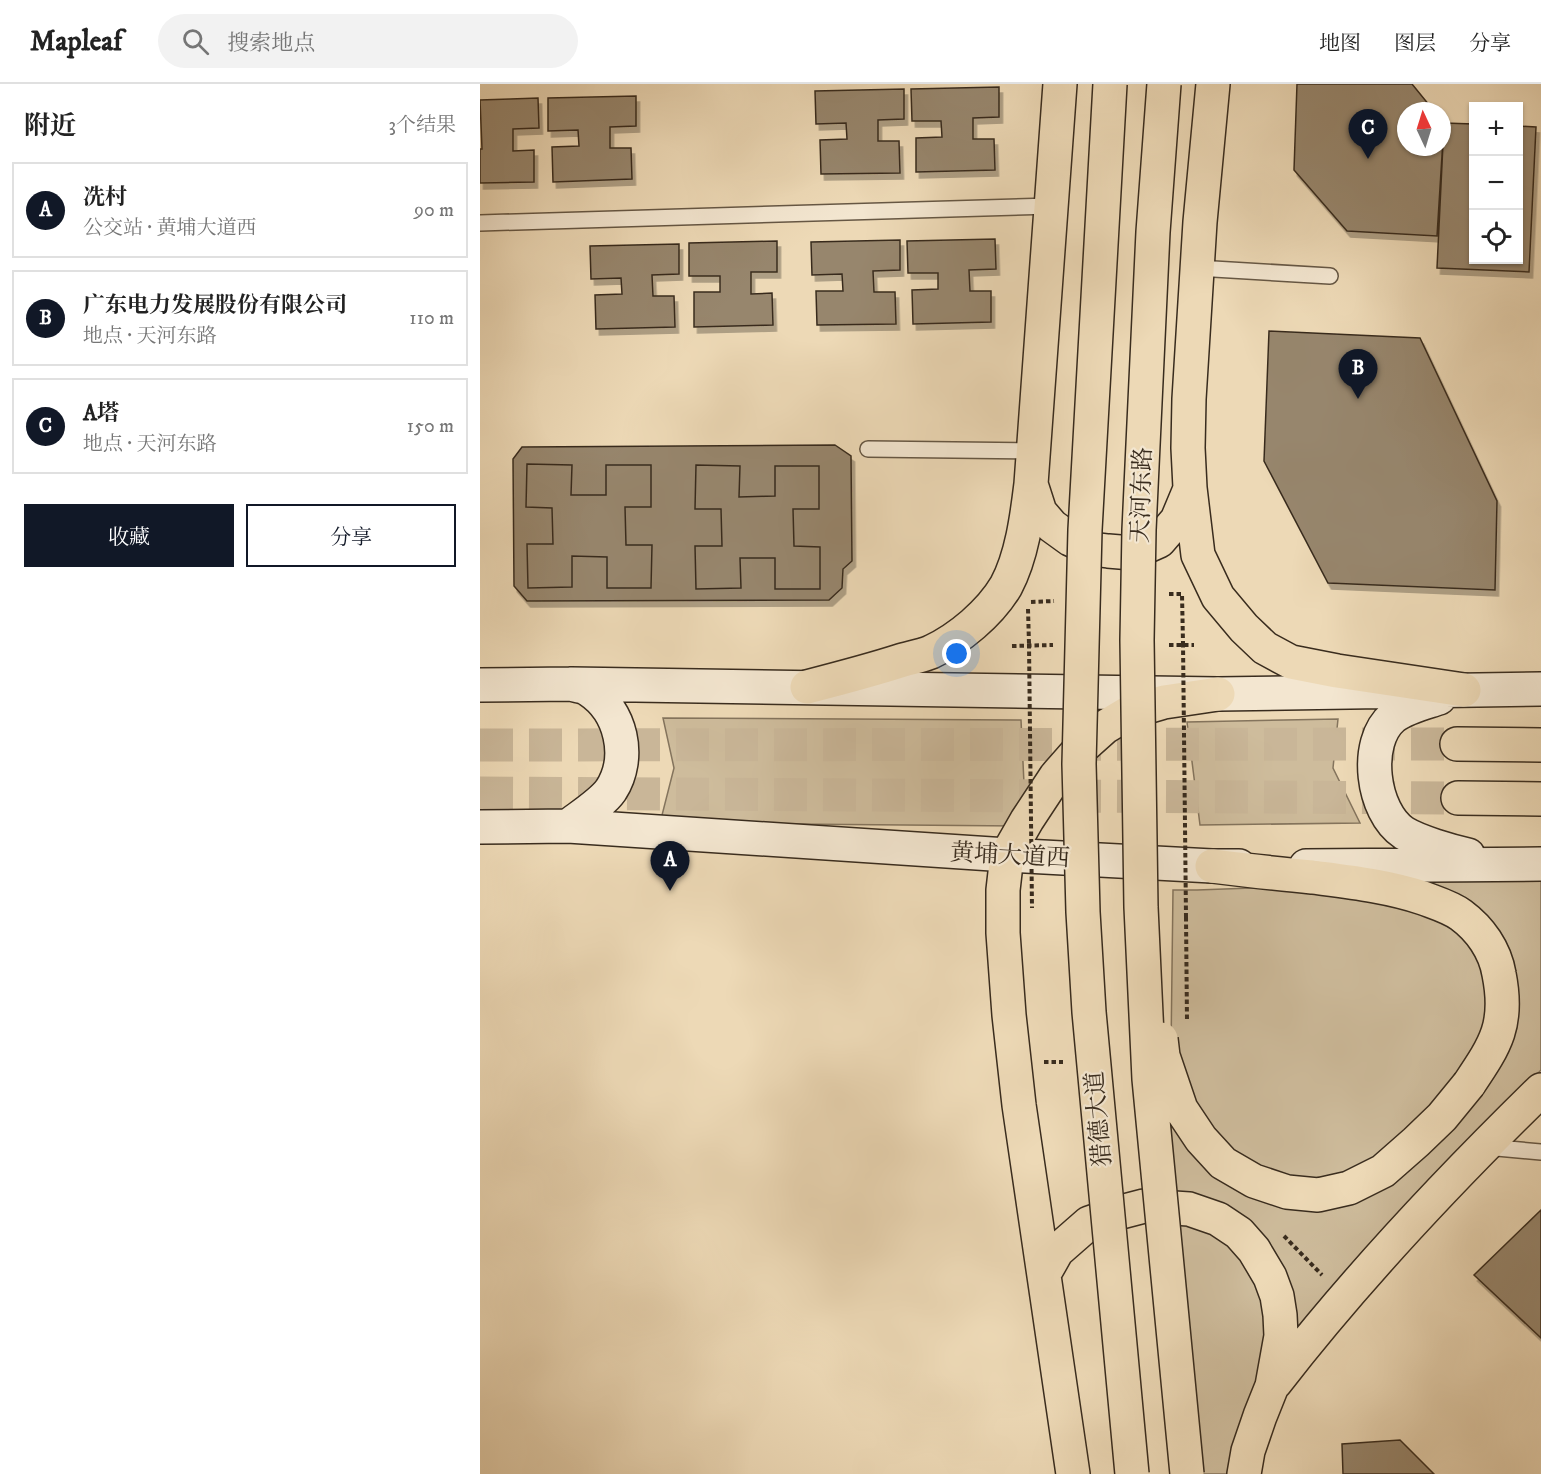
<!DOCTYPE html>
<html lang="zh">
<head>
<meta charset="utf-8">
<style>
  :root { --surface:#fff; --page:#f2f2f2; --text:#222; --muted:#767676; --line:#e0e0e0; --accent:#111827 }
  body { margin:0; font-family:"IM FELL DW Pica","Noto Serif SC",serif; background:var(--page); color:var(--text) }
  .controls { position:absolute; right:18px; top:18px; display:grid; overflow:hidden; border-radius:0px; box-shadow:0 2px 4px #0004 }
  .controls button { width:54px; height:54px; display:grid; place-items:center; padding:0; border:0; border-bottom:2px solid var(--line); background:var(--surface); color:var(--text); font:30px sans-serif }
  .compass { position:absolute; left:917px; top:18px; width:54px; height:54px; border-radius:50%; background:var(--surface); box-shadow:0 2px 4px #0004; rotate:356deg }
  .you { position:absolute; left:477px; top:570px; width:21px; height:21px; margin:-15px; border:4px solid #fff; border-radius:50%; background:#1a73e8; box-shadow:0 0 0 9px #1a73e833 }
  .badge { display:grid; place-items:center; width:39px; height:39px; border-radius:50%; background:var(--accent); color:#fff; font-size:20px; font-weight:700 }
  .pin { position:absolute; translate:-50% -50px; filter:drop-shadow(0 2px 3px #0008) }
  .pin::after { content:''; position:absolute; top:32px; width:21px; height:18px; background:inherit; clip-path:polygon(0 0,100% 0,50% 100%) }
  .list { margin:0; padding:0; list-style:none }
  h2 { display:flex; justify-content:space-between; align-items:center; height:78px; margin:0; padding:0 24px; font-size:26px }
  h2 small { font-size:20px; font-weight:400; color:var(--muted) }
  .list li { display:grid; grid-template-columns:39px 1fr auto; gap:18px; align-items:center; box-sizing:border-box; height:96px; margin:0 12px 12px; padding:0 12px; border:2px solid var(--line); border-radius:0px }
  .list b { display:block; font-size:22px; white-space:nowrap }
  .list p { margin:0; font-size:20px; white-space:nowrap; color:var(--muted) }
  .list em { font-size:20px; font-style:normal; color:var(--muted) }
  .actions { display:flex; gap:12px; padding:18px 24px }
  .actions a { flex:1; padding:14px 0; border:2px solid var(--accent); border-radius:0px; text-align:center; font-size:21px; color:var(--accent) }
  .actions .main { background:var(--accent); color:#fff }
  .icon { flex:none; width:33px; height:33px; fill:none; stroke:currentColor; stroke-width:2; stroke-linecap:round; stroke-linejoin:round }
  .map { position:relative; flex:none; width:1061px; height:1390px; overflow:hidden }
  header { display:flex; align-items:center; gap:36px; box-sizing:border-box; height:84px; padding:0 30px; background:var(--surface); border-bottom:2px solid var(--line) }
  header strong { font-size:28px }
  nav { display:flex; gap:33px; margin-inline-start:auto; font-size:21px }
  .search { width:420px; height:54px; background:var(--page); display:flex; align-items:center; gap:15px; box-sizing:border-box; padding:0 21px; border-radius:33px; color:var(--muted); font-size:22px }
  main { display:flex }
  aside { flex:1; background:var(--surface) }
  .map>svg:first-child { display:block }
  .green { fill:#cebc9c; stroke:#84745d; stroke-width:1.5 }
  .building { fill:#97866d; stroke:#392c1e; stroke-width:1.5; filter:url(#shadow) }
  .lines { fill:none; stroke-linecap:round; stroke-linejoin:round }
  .primary-tunnel { stroke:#c9b698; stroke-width:33; stroke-dasharray:33 16; stroke-linecap:butt }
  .service-casing { stroke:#665744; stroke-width:18 }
  .secondary-casing { stroke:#392c1e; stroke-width:36 }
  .primary-casing { stroke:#392c1e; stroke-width:36 }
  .trunk-casing { stroke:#392c1e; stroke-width:36 }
  .path { stroke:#392c1e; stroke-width:4; stroke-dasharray:4.5 3; stroke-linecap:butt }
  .service { stroke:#f3e6d0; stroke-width:15 }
  .secondary { stroke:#f3e6d0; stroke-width:33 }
  .primary { stroke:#edd9b6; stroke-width:33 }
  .trunk { stroke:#edd9b6; stroke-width:33 }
  .trunk-bridge-casing { stroke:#392c1e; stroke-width:36; stroke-linecap:butt }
  .path-bridge { stroke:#392c1e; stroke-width:4; stroke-dasharray:4.5 3; stroke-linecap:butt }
  .trunk-bridge { stroke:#edd9b6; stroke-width:33 }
  .labels { text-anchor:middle; stroke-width:4.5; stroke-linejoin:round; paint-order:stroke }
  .street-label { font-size:24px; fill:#392c1e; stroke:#f3e6d0 }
</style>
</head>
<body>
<header>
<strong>Mapleaf</strong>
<div class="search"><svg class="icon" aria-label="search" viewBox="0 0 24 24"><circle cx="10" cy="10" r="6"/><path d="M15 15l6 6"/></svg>搜索地点</div>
<nav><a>地图</a><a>图层</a><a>分享</a></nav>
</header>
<main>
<aside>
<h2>附近<small>3个结果</small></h2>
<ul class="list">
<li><span class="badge">A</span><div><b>冼村</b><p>公交站 · 黄埔大道西</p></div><em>90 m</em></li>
<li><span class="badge">B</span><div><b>广东电力发展股份有限公司</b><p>地点 · 天河东路</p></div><em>110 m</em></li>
<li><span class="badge">C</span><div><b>A塔</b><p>地点 · 天河东路</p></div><em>150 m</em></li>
</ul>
<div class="actions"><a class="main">收藏</a><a>分享</a></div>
</aside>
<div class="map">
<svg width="1061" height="1390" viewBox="0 0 1061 1390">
  <defs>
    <filter id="shadow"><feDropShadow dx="3.5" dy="6" stdDeviation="0" flood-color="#0004"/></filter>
  </defs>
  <rect width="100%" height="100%" fill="#edd9b6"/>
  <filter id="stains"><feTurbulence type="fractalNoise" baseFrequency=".00333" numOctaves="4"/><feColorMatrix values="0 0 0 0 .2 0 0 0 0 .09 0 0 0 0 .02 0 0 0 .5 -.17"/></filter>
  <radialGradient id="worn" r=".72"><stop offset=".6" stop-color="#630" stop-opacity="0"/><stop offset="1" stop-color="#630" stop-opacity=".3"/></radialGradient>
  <path class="green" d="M 183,634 L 541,636 L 546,742 L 180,739 L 194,684 Z
    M 858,635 L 853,684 L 880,739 L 720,741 L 707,638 Z
    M 1061,793 L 1061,986 L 834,1229 L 755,1357 L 747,1390 L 720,1390 L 690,1045 L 693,806 L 717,806 Z"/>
  <path class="building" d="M 817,0 L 932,0 L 954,27 L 926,27 L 926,63 L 962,63 L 962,37 L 964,39 L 957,152 L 867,147 L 814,86 Z
    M 519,3 L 519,33 L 493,34 L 493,55 L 514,55 L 515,86 L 436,88 L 436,54 L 462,53 L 461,37 L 432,37 L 431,5 Z
    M 424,5 L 424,35 L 398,36 L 398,57 L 419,57 L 420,89 L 341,90 L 340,56 L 367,55 L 366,39 L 336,40 L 335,7 Z
    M 156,12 L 156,42 L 130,43 L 130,64 L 151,64 L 152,95 L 73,98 L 72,63 L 99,62 L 98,46 L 68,47 L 68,14 Z
    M 58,14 L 59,44 L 33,45 L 33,67 L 54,66 L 54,98 L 0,99 L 0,65 L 2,65 L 0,16 Z
    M 964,39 L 993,40 L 993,176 L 1038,176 L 1038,42 L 1056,43 L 1049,188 L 957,184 Z
    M 515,155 L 516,185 L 489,186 L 490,207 L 511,207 L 511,238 L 433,240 L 432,206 L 458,205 L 458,189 L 428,189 L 427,157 Z
    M 420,156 L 420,186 L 393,187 L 394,208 L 415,208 L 416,240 L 337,241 L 336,207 L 363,207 L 362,190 L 332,191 L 331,158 Z
    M 297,157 L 297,188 L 271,188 L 271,210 L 292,209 L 293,241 L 214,243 L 214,208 L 240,208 L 240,192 L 209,192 L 209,159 Z
    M 199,160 L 199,190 L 172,191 L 173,212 L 194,212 L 195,243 L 116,245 L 115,211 L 142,210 L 141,194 L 111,195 L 110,162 Z
    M 789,247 L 940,254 L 1017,417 L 1015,506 L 848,499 L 784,377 Z
    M 355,361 L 371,372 L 372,477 L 363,485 L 362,504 L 349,516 L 47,517 L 34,502 L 33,375 L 42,363 Z
    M 47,380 L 92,381 L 91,411 L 126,411 L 126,381 L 171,381 L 171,423 L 145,423 L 146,461 L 172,461 L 171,504 L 127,504 L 127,473 L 92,472 L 92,503 L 48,504 L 47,460 L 73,460 L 72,424 L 46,423 Z
    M 216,381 L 260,382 L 259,413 L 295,412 L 295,382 L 339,382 L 339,425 L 313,425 L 314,462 L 340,463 L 340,505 L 295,505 L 295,474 L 260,474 L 261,504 L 216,505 L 215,462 L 242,462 L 241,425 L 215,425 Z
    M 1061,1126 L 1061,1254 L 994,1191 Z
    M 920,1356 L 954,1390 L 863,1390 L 862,1360 Z"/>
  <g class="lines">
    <path class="primary-tunnel" d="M 0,661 L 977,660
      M 0,709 L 978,714"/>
    <defs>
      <path id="service" d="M 0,139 L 571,122
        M 717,184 L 850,192
        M 388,365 L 554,367
        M 1006,1063 L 1061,1068"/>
      <path id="secondary" d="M 0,601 L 91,600 L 738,610 L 1061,605
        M 959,614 C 944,619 926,623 913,633 C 883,658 892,728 924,749 C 939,758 970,767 988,771
        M 88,742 C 101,732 122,719 131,706 C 152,673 141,627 109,606 C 104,602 97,602 91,600
        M 0,743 L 88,742 L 527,771 L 732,782 L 759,782
        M 826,782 L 1061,780"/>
      <path id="primary" d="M 977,660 L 1061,661
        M 978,714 L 1061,715"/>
      <path id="trunk" d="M 733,0 L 720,138 L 709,315 L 708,364 L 710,404 L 718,471 L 738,513 L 764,544 L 785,564 L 811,578 L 857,587 L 984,606
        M 551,400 L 560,428 L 572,442 L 590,455 L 612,465 L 628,467 L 652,469 L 679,457 L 697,436 L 710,405
        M 327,603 C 358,595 389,587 420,577 C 430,574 441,572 451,568 C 479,555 510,529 526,502 C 542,472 547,433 551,400 L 580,0
        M 732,782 C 765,786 798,790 832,793 C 870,798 907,802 943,814 C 956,819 970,823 981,831 C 1000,845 1015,866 1019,890 C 1029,940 1016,960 989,1000
        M 564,1190 L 577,1167 L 609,1139 L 641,1128 L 664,1122 L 709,1125 L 738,1135 L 759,1149 L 774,1166 L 790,1193 L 797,1212 L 800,1231 L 801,1252 L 792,1302 L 780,1332 L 768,1367 L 764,1390
        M 795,1299 C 876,1194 967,1098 1061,1006
        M 593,1390 L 539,1021 L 529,931 L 523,849 L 523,806 L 527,771 L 547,736 L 576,692 L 597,668 L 625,643 L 650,628 L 684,618 L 738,610"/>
    </defs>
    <use href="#service" class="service-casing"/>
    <use href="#secondary" class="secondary-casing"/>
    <use href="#primary" class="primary-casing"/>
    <use href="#trunk" class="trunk-casing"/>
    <path class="path" d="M 689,510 L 702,510 L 703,559
      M 551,518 L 574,517
      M 548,525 L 549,560
      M 689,561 L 714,561
      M 532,562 L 573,561
      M 706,833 L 707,937
      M 564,978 L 583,978
      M 804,1152 L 842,1191"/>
    <use href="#service" class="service"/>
    <use href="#secondary" class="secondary"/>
    <use href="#primary" class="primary"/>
    <use href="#trunk" class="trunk"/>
    <defs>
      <path id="trunk-bridge" d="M 630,0 L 605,446 L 599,680 L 603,828 L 609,928 L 652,1390
        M 684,0 L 673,148 L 659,446 L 657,556 L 661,823 L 669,995 L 707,1390
        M 681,955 L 683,972 L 701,1025 L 721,1055 L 743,1079 L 774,1097 L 807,1108 L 838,1111 L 869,1104 L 903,1087 L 936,1058 L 962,1033 L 989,1000"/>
    </defs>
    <use href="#trunk-bridge" class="trunk-bridge-casing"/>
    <path class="path-bridge" d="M 703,559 L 706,833
      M 549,560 L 552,824"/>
    <use href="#trunk-bridge" class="trunk-bridge"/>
  </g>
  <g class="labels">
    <g class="street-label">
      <text transform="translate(661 411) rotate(-88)" y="8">天河东路</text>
      <text transform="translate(530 771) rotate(3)" y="8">黄埔大道西</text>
      <text transform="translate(618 1035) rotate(-95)" y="8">猎德大道</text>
    </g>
  </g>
  <rect width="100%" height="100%" filter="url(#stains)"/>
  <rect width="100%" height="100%" fill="url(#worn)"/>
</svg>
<div class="controls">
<button>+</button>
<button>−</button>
<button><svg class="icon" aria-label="locate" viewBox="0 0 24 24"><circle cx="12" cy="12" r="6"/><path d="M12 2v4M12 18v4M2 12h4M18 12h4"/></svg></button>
</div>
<svg class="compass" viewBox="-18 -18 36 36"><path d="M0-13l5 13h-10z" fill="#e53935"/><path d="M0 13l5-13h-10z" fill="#767676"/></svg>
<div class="you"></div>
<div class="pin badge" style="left:190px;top:807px">A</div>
<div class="pin badge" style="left:878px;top:315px">B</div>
<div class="pin badge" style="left:888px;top:75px">C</div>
</div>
</main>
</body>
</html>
